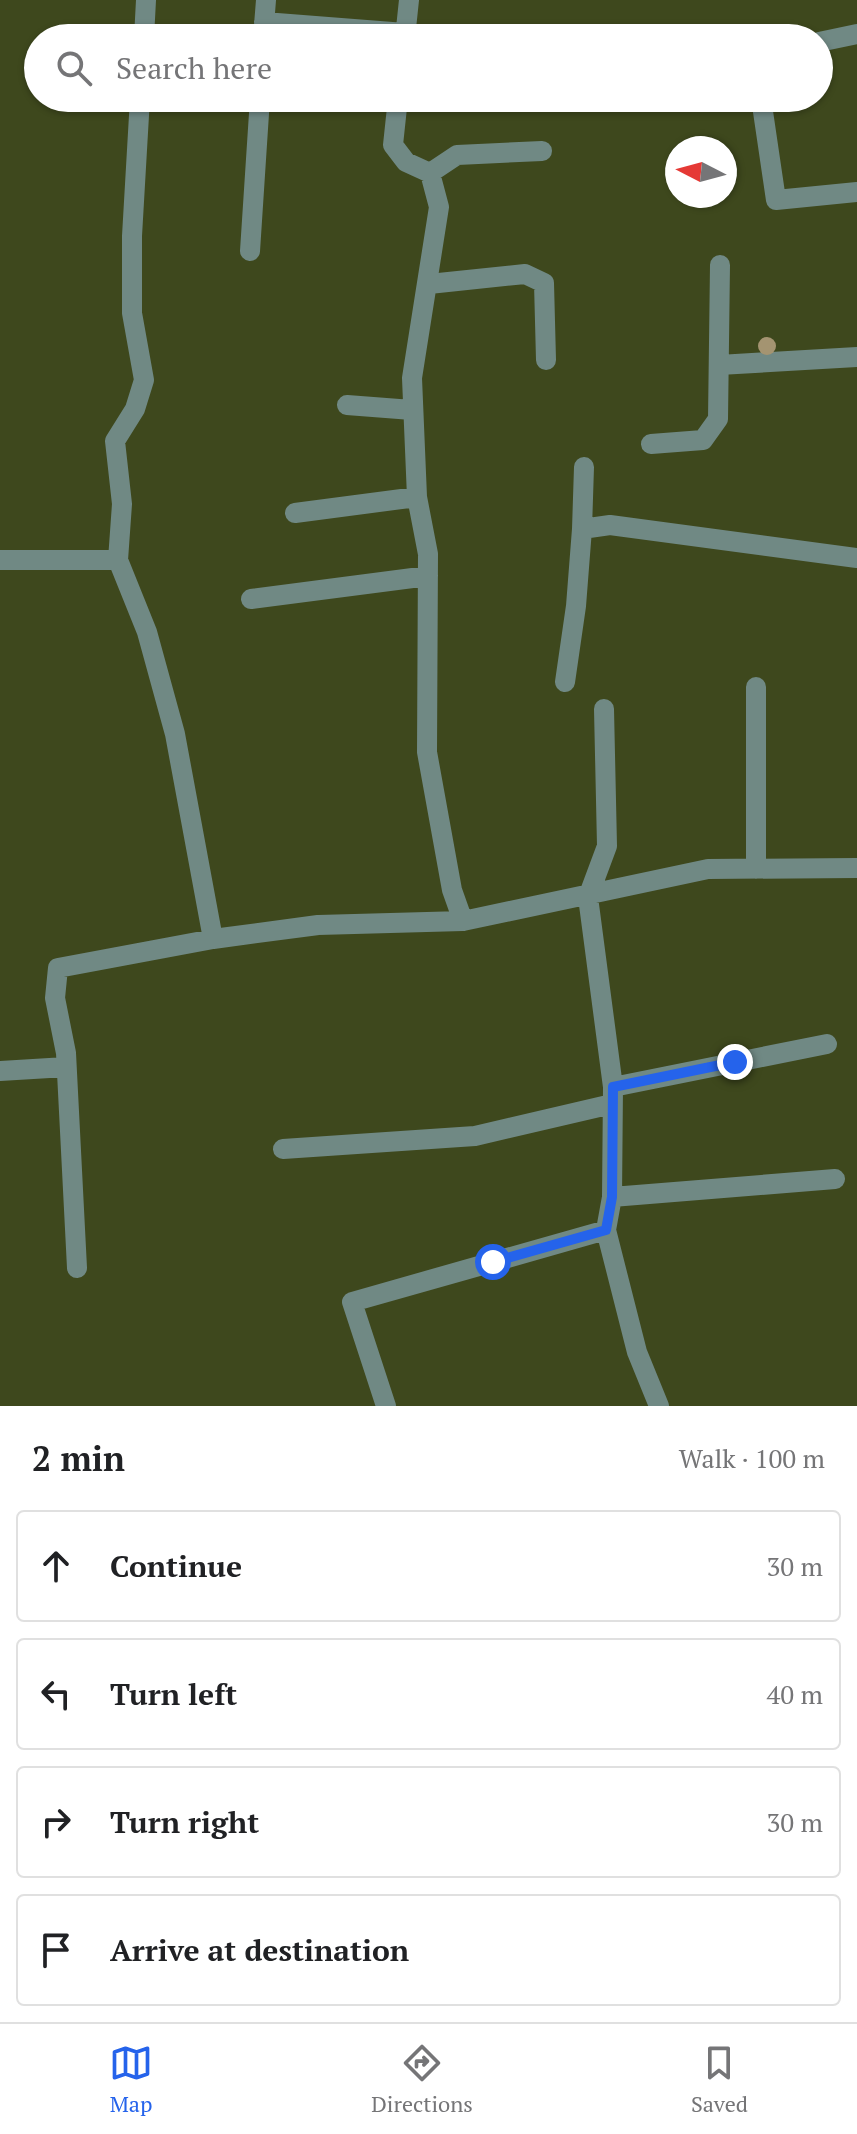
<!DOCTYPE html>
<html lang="en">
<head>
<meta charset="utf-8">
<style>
  :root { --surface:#fff; --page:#f2f2f2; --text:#202124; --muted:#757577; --line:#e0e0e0; --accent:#2563eb }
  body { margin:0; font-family:"PT Serif",serif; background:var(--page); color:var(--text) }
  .compass { position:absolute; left:665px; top:136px; width:72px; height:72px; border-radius:50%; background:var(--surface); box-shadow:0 2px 6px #0004; rotate:276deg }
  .stop { position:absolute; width:24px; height:24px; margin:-18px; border:6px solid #2563eb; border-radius:50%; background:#fff }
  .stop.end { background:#2563eb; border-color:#fff; box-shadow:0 2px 8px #0008 }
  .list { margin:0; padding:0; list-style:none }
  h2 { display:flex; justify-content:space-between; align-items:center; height:104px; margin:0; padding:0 32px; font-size:34px }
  h2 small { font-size:26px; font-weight:400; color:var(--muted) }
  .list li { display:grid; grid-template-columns:52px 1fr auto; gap:24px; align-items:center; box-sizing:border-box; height:112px; margin:0 16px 16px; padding:0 16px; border:2px solid var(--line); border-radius:8px }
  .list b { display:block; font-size:30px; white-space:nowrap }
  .list em { font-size:26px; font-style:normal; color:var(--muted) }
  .icon { flex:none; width:44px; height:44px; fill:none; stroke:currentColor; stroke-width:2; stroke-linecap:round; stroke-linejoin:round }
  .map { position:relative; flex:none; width:857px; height:1406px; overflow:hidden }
  .search { position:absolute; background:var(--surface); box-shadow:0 2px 6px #0004; left:24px; right:24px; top:24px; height:88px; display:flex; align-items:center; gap:20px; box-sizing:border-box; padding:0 28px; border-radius:44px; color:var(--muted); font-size:30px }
  .sheet { height:616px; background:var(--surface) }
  nav { display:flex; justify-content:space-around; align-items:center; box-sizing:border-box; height:112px; border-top:2px solid var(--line); background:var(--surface); font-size:22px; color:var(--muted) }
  nav a { display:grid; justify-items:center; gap:4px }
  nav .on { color:var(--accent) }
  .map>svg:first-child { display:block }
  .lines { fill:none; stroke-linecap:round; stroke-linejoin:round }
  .minor { stroke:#708984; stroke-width:20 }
  .tree { fill:#a49471 }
  .route { stroke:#2563eb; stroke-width:10 }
</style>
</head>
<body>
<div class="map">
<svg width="857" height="1406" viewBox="0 0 857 1406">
  <rect width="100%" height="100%" fill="#3e481d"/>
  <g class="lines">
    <path class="minor" d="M 264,22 L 405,33
      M 144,38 L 146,0
      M 263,38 L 266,0
      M 405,38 L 409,0
      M 819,42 L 857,34
      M 140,98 L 132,236 L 132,313 L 144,380 L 135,409 L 115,441 L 122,504 L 118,560 L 147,632 L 175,734 L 213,939
      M 398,98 L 393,145 L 406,162 L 430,173 L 439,207 L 412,378 L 417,497 L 428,554 L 427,752 L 452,890 L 463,921
      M 761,98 L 776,200 L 857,192
      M 430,173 L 457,155 L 542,151
      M 250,251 L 260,98
      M 429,284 L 525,274 L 544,283 L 546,360
      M 719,365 L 857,357
      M 347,405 L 412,410
      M 651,444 L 703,440 L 718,419 L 720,265
      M 295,513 L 417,497
      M 582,529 L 584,467
      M 0,560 L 118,560
      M 251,599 L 428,576
      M 565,682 L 576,606 L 582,529 L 610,525 L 857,558
      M 604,709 L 607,846 L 588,897 L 613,1087 L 612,1197 L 606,1230 L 637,1352 L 659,1406
      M 756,869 L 756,687
      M 0,1071 L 66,1067
      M 613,1087 L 827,1044
      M 283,1149 L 475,1136 L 612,1104
      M 612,1197 L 835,1179
      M 77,1268 L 66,1053 L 55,998 L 58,968 L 213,939 L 318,925 L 463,921 L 708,869 L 857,868
      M 386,1406 L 352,1302 L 606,1230"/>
  </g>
  <circle class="tree" cx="767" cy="346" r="9"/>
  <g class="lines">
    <path class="route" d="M 493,1262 L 606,1230 L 612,1197 L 613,1087 L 735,1062"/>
  </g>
</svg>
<svg class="compass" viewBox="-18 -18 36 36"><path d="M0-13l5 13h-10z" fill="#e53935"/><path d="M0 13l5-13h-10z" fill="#757577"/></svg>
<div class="stop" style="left:493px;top:1262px"></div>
<div class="stop end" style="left:735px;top:1062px"></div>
<div class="search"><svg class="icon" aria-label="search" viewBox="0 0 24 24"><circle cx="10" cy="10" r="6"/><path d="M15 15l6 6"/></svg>Search here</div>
</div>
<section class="sheet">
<h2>2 min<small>Walk · 100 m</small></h2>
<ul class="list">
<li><svg class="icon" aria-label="ahead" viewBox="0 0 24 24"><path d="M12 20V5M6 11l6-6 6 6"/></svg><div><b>Continue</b></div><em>30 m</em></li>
<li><svg class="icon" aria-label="left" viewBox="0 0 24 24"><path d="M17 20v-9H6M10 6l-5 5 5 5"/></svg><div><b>Turn left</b></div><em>40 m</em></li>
<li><svg class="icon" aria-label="right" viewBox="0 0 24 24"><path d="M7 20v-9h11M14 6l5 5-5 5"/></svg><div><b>Turn right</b></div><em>30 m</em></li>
<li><svg class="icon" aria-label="arrive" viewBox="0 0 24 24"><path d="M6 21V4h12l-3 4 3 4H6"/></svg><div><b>Arrive at destination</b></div></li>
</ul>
</section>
<nav>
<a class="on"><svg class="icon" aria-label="map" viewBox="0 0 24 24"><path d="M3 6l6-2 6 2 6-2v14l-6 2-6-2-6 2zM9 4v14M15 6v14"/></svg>Map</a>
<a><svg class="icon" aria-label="directions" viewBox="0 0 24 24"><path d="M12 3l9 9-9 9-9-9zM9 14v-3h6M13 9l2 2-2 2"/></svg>Directions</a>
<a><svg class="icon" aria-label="saved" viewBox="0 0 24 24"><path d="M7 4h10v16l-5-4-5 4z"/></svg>Saved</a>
</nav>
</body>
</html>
